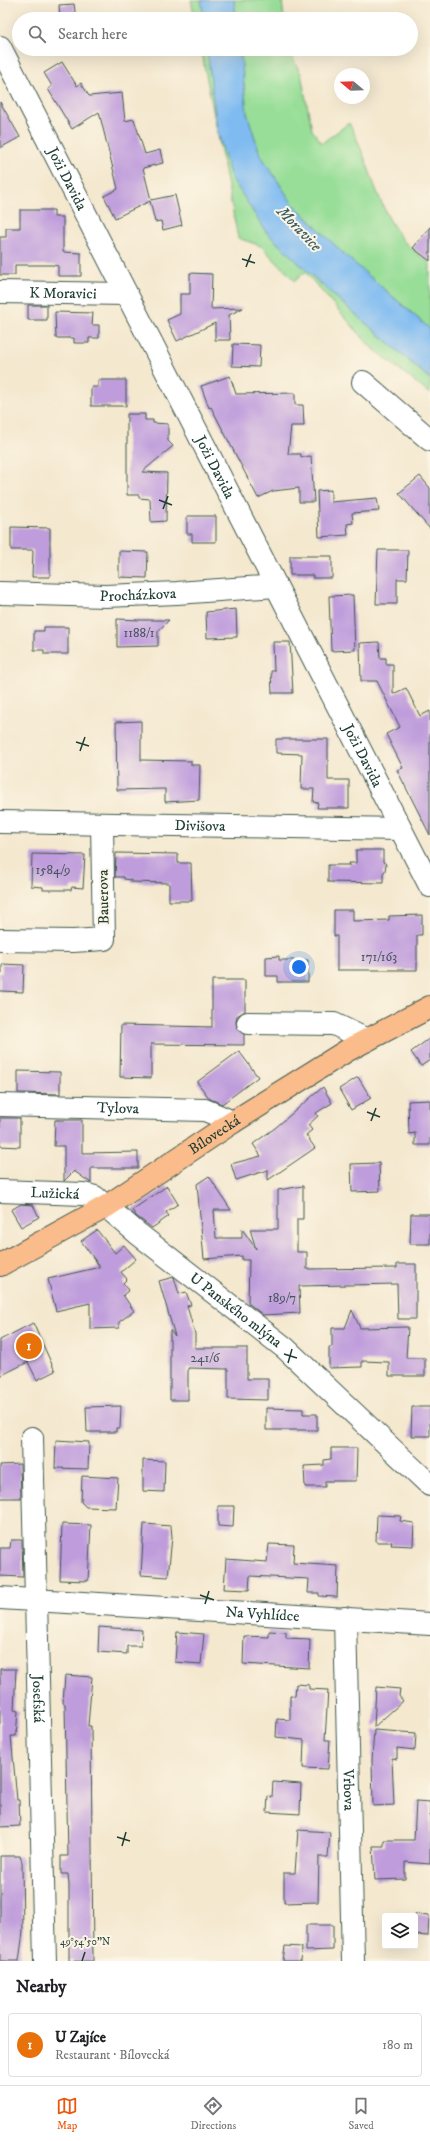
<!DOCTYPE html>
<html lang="en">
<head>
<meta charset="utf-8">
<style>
  :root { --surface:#fff; --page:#f6f6f6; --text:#202124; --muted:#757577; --line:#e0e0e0; --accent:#ea580c }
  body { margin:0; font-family:"IM FELL DW Pica",serif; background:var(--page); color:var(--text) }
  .controls { position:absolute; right:12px; bottom:12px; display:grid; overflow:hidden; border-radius:4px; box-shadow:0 4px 16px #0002 }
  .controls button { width:36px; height:36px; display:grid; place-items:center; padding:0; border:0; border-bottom:1px solid var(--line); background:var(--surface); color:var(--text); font:20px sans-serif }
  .compass { position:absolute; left:334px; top:68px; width:36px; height:36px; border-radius:50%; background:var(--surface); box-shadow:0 4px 16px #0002; rotate:289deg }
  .you { position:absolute; left:299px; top:967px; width:14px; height:14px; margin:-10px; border:3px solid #fff; border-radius:50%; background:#1a73e8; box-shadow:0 0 0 6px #1a73e833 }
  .badge { display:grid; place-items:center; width:26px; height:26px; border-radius:50%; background:var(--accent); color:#fff; font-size:13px; font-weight:700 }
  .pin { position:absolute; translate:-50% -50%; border:2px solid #fff; box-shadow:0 1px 4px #0006 }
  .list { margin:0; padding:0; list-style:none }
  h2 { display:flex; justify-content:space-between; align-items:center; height:52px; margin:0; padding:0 16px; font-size:17px }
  h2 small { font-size:13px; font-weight:400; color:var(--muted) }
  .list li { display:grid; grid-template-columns:26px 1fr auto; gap:12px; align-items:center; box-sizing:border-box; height:64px; margin:0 8px 8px; padding:0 8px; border:1px solid var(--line); border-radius:4px }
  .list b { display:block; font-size:15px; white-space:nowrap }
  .list p { margin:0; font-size:13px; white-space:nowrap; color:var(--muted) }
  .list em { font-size:13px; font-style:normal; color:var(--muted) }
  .icon { flex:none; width:22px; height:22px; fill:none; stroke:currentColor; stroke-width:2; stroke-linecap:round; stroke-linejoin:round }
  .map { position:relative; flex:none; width:430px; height:1961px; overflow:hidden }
  .search { position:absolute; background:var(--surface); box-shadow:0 4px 16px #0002; left:12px; right:12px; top:12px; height:44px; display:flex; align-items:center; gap:10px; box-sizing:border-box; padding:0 14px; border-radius:22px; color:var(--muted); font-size:15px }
  .sheet { height:124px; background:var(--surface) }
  nav { display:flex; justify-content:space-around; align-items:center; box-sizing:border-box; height:56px; border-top:1px solid var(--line); background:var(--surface); font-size:11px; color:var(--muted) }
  nav a { display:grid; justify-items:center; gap:2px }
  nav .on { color:var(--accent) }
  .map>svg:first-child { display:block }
  .green { fill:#98de98; stroke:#5c8e66 }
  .water { fill:#7fbbf1; stroke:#4f7c92 }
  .building { fill:#bf9ddc }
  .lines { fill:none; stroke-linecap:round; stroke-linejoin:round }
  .minor-casing { stroke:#3f574b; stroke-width:24 }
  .major-casing { stroke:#3f574b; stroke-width:24 }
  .minor { stroke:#fff; stroke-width:22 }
  .major { stroke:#fabc8b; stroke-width:22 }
  .ticks { fill:none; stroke:#1f3d34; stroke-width:1.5 }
  .labels { text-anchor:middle; stroke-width:4; stroke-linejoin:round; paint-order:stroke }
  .number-label { font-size:13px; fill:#47555e }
  .street-label { font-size:15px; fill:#1f3d34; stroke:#fcf5e5 }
  .water-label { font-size:16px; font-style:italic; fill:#375c63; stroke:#fcf5e5 }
  .ticks-label { font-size:10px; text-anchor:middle; fill:#1f3d34; stroke:#fcf5e5; stroke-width:4; stroke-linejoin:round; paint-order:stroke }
</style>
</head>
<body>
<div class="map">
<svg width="430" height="1961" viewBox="0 0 430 1961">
  <rect width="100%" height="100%" fill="#fcf5e5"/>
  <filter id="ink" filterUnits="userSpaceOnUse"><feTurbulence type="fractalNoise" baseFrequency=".025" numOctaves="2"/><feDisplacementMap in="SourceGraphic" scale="8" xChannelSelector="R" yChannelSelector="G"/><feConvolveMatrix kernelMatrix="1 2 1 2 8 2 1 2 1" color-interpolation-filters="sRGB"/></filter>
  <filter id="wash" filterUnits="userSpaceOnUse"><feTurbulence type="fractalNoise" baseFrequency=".012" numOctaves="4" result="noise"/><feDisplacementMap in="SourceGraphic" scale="16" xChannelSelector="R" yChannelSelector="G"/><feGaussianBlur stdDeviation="0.9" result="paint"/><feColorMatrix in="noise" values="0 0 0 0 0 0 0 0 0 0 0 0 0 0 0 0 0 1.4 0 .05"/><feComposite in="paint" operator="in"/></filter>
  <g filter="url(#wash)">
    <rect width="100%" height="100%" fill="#f4e8cf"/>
    <path class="green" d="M 191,0 L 201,0 L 204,19 L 195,19 Z
      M 234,0 L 282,0 L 284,19 L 236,19 Z
      M 201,49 L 207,49 L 217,130 L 266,232 L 323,286 L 430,379 L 430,394 L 370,346 L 305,272 L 295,281 L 261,246 L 238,238 Z
      M 240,49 L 288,49 L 301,74 L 312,130 L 322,143 L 349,123 C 368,157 375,199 397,232 C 405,245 418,254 430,263 L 430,329 L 346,256 L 292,203 L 260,154 L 247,113 Z"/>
    <path class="water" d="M 201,0 L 234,0 L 236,19 L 204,19 Z
      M 207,49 L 240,49 L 247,113 L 260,154 L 292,203 L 346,256 L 430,329 L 430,379 L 323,286 L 266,232 L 231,177 L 217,130 Z"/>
    <g id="blocks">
      <path class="building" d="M 74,4 L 76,19 L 60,19 L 59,5 Z
        M 62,62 L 77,86 L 81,83 L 89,96 L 122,93 L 125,121 L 134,119 L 145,154 L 160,150 L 163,163 L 143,168 L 151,200 L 175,195 L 182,225 L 163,230 L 161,221 L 155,222 L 150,201 L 115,218 L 104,196 L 118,189 L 99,112 L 72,129 L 48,89 L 52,86 L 44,73 Z
        M 0,102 L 20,137 L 0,148 Z
        M 20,210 L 54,210 L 54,217 L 63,217 L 63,252 L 81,253 L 81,276 L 58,276 L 58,266 L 52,265 L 15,265 L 15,275 L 0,275 L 0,237 L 6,237 L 6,228 L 20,228 Z
        M 430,227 L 430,261 L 413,248 Z
        M 190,273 L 212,274 L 211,309 L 243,308 L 229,315 L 230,340 L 215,340 L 215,323 L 177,341 L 167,320 L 180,314 L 180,294 L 190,294 Z
        M 28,305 L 47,305 L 47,320 L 28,320 Z
        M 55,312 L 93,313 L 92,325 L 99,325 L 99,338 L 89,338 L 89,343 L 74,343 L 74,338 L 56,338 Z
        M 233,344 L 260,345 L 259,367 L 232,366 Z
        M 230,376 L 236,394 L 295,393 L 295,405 L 303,405 L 304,426 L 291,426 L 288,454 L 301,454 L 301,457 L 311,456 L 314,502 L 299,502 L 299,488 L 273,491 L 258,498 L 211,407 L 209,408 L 201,386 Z
        M 98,380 L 126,380 L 126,406 L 91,406 L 91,387 L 98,387 Z
        M 127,414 L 145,414 L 145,420 L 153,420 L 153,423 L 168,424 L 168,441 L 173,446 L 142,472 L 167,473 L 166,521 L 151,522 L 150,499 L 139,498 L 139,495 L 127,495 Z
        M 420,476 L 430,488 L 430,529 L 399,493 Z
        M 331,490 L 331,502 L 377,498 L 379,511 L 352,513 L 353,523 L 347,524 L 348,535 L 319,537 L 317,491 Z
        M 187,516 L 216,516 L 216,542 L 192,542 L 192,534 L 187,534 Z
        M 11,527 L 50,528 L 50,577 L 32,577 L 33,550 L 11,550 Z
        M 378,550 L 408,550 L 407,579 L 397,579 L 397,604 L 376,604 Z
        M 119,551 L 148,552 L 147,578 L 119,577 Z
        M 290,556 L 332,556 L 332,578 L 313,578 L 313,575 L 290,575 Z
        M 353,595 L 355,650 L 331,651 L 329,596 Z
        M 236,609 L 237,637 L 207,638 L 206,612 Z
        M 117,619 L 139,620 L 169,620 L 158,631 L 158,646 L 117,647 Z
        M 44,627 L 68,627 L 68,654 L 44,654 L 44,650 L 34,650 L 34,631 L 44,631 Z
        M 273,642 L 290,642 L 293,693 L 272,693 L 271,671 L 274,671 Z
        M 379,642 L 380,658 L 386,658 L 386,664 L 393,664 L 393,694 L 406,688 L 420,716 L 430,711 L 430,835 L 397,770 L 403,768 L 386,734 L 400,727 L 377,681 L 361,681 L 360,643 Z
        M 141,721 L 141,760 L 191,761 L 191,765 L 200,765 L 199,800 L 165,802 L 165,789 L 117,790 L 116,722 Z
        M 276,739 L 328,739 L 328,780 L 349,780 L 349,808 L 317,808 L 318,803 L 313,802 L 314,789 L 301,789 L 302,754 L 276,753 Z
        M 356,850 L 383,850 L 383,862 L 386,864 L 385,871 L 383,873 L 383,883 L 328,882 L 328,865 L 350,865 L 349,863 L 356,863 Z
        M 116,853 L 178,854 L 178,863 L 191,863 L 192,901 L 169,901 L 169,883 L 131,882 L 131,880 L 124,879 L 124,877 L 115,877 Z
        M 32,854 L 85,855 L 83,888 L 72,887 L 71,890 L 43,890 L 43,887 L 31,886 Z
        M 334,910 L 353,910 L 353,921 L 389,920 L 389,916 L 422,915 L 422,935 L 417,935 L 417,970 L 337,970 L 337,936 L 334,936 Z
        M 279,956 L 279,960 L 308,960 L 308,982 L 278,982 L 278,976 L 266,976 L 266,957 Z
        M 2,964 L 24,965 L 23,992 L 0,991 L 0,973 L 2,973 Z
        M 212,980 L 245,980 L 245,1011 L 237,1016 L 236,1022 L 237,1029 L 244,1034 L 244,1045 L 151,1044 L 151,1078 L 120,1077 L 121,1025 L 212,1027 Z
        M 430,1038 L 430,1060 L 421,1066 L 411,1052 Z
        M 239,1051 L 258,1077 L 222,1104 L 210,1099 L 197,1082 Z
        M 18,1071 L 60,1072 L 60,1094 L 18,1093 Z
        M 358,1077 L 371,1098 L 351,1110 L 339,1089 Z
        M 323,1087 L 332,1103 L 316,1113 L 318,1116 L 308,1125 L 312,1130 L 306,1135 L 315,1148 L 268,1180 L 268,1170 L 236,1180 L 231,1164 L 261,1156 L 253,1144 L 275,1128 Z
        M 430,1100 L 430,1145 L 415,1145 L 415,1133 L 409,1134 L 408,1101 Z
        M 0,1118 L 20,1118 L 20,1147 L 0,1146 Z
        M 55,1120 L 82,1120 L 82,1153 L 138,1152 L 138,1168 L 91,1168 L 91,1183 L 74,1171 L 64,1181 L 64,1146 L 54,1146 Z
        M 379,1163 L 380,1191 L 352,1192 L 351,1164 Z
        M 209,1176 L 231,1210 L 214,1210 L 216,1238 L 242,1238 L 242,1229 L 256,1249 L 250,1229 L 278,1229 L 278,1190 L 303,1186 L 303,1219 L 297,1219 L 297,1252 L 307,1252 L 307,1269 L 397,1268 L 397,1264 L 416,1264 L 416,1319 L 398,1319 L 397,1284 L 299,1286 L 300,1313 L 263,1315 L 248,1303 L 249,1260 L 242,1260 L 242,1256 L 204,1259 L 197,1184 Z
        M 167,1186 L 178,1204 L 166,1212 L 169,1216 L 152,1228 L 136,1216 L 132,1210 Z
        M 21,1204 L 33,1205 L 39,1217 L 21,1227 L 11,1210 Z
        M 411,1214 L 430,1214 L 430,1244 L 410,1244 Z
        M 97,1230 L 115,1253 L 124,1245 L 136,1259 L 121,1272 L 127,1279 L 123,1283 L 129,1290 L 123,1295 L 134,1311 L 119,1322 L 119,1328 L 90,1329 L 90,1303 L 56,1311 L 48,1279 L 100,1267 L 81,1241 Z
        M 174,1277 L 179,1294 L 186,1292 L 191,1305 L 187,1306 L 195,1334 L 195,1348 L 247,1348 L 247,1379 L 268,1379 L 268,1400 L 228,1399 L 228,1369 L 188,1368 L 188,1400 L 170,1400 L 170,1330 L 175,1336 L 159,1281 Z
        M 352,1310 L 360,1328 L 408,1327 L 406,1358 L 425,1358 L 425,1376 L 389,1376 L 389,1362 L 362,1361 L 362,1367 L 329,1368 L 329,1347 L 332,1347 L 332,1328 L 345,1328 Z
        M 33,1323 L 55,1371 L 37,1380 L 28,1362 L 0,1376 L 0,1340 Z
        M 121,1406 L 120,1428 L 116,1428 L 116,1432 L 87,1432 L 86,1407 Z
        M 412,1407 L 430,1407 L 430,1436 L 411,1436 Z
        M 266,1408 L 303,1409 L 303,1414 L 317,1414 L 317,1430 L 266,1430 Z
        M 56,1440 L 89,1442 L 88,1469 L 55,1468 Z
        M 331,1448 L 357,1448 L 356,1481 L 325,1481 L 325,1487 L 305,1487 L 304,1466 L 324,1465 L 324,1460 L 331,1459 Z
        M 143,1460 L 165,1461 L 164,1492 L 143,1491 Z
        M 20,1464 L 21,1498 L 0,1498 L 0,1465 Z
        M 82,1476 L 118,1478 L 116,1508 L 86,1507 L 81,1502 Z
        M 218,1506 L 234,1506 L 233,1527 L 218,1526 Z
        M 377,1515 L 401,1516 L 400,1521 L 414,1523 L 413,1546 L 391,1545 L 392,1542 L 376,1542 Z
        M 62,1524 L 91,1525 L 88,1581 L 60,1580 Z
        M 144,1524 L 171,1526 L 172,1537 L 168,1577 L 141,1575 Z
        M 11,1540 L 22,1540 L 23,1577 L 0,1576 L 0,1548 L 10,1548 Z
        M 269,1544 L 294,1545 L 293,1563 L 338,1566 L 337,1597 L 319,1596 L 319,1593 L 308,1593 L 309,1579 L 250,1576 L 249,1590 L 224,1589 L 226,1559 L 267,1562 Z
        M 99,1627 L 142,1630 L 141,1646 L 127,1646 L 127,1654 L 98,1652 Z
        M 269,1631 L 286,1632 L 286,1638 L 310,1639 L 309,1668 L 243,1664 L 244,1636 L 269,1637 Z
        M 177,1632 L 204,1634 L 201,1664 L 175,1662 Z
        M 0,1669 L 16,1669 L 14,1710 L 18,1711 L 16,1736 L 11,1736 L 17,1800 L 19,1800 L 20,1826 L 0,1827 Z
        M 65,1675 L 92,1677 L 88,1726 L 91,1726 L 93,1961 L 69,1961 L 69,1885 L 68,1874 L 61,1874 L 61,1856 L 68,1856 L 65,1704 L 63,1703 Z
        M 296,1684 L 309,1685 L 309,1689 L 328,1690 L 325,1740 L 330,1740 L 328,1769 L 303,1768 L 304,1740 L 276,1737 L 277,1719 L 290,1720 L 290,1696 L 295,1696 Z
        M 376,1687 L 400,1689 L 399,1696 L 403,1701 L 374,1727 Z
        M 374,1730 L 416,1733 L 415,1750 L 397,1748 L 397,1759 L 392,1758 L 394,1805 L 373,1806 L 372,1760 Z
        M 273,1782 L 301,1784 L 300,1814 L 267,1812 L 268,1796 L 272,1797 Z
        M 416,1801 L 430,1802 L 430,1864 L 405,1862 L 405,1879 L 375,1880 L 373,1846 L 384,1846 L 384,1840 L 414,1840 Z
        M 298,1830 L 330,1832 L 328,1857 L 319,1857 L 318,1902 L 284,1903 L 284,1873 L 295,1873 Z
        M 0,1856 L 20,1856 L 22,1862 L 23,1932 L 19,1961 L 0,1961 Z
        M 415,1914 L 429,1915 L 428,1936 L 415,1935 Z
        M 306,1925 L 333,1925 L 333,1950 L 306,1951 Z
        M 285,1946 L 302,1947 L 301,1961 L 283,1961 Z"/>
    </g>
  </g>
  <g filter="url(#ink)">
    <use href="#blocks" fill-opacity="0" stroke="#3f574b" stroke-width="1"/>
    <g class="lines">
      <defs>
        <g id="minor">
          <path id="s1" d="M 0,47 L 430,886"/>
          <path id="s2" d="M 0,292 L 126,294"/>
          <path d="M 363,382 L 430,440"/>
          <path id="s3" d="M 0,593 L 106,596 L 177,593 L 276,586"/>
          <path id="s4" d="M 0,822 L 400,829"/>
          <path d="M 0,940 L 73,941 L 104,939 L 102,824"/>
          <path d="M 248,1023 L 334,1024 L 367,1040"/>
          <path id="s5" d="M 0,1105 L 205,1110 L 233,1122"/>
          <path id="s6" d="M 0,1191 L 83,1194 L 95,1197 L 137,1233 L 285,1348 L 430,1485"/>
          <path id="s7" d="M 32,1438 L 45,1961"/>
          <path id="s8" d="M 0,1598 L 430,1624"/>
          <path id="s9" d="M 345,1618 L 353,1961"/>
        </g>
        <g id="major">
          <path id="s10" d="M 0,1265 L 107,1206 L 233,1122 L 348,1050 L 430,1007"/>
        </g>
      </defs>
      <use href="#minor" class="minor-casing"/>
      <use href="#major" class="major-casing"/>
      <use href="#minor" class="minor"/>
      <use href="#major" class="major"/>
    </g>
  </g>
  <path class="ticks" d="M 242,259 L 255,263M 246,267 L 251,254M 159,500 L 172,505M 163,509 L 168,496M 76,742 L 89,746M 80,751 L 85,737M 367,1112 L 380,1117M 371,1121 L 376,1108M 284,1354 L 297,1358M 288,1363 L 292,1349M 200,1595 L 214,1600M 205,1604 L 209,1591M 117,1837 L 130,1841M 122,1846 L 126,1832M 82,1961 L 85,1952"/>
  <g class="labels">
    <g class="number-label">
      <text x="139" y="637">1188/1</text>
      <text x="53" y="874">1584/9</text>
      <text x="379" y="961">171/163</text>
      <text x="282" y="1302">189/7</text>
      <text x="205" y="1362">241/6</text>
    </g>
    <g class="street-label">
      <text dy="5" stroke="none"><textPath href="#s1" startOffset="148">Joži Davida</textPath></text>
      <text dy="5" stroke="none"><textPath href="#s2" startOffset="63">K Moravici</textPath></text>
      <text dy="5" stroke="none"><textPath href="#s1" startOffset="472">Joži Davida</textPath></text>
      <text dy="5" stroke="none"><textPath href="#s3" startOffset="138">Procházkova</textPath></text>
      <text dy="5" stroke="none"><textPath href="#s1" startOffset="796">Joži Davida</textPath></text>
      <text dy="5" stroke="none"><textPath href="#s4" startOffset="200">Divišova</textPath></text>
      <text transform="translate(103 897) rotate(-91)" y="5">Bauerova</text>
      <text dy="5" stroke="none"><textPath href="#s5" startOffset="118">Tylova</textPath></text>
      <text dy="5" stroke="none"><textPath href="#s10" startOffset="251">Bílovecká</textPath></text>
      <text dy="5" stroke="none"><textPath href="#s6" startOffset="55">Lužická</textPath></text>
      <text dy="5" stroke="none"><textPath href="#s6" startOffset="276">U Panského mlýna</textPath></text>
      <text dy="5" stroke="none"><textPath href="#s8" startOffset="263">Na Vyhlídce</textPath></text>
      <text dy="5" stroke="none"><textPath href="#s7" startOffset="261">Josefská</textPath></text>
      <text dy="5" stroke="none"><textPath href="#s9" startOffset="172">Vrbova</textPath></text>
    </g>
    <g class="water-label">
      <text transform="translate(300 228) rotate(46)" y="6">Moravice</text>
    </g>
  </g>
  <g class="ticks-label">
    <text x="85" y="1945">49°54'50"N</text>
  </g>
</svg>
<div class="controls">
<button><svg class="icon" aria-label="layers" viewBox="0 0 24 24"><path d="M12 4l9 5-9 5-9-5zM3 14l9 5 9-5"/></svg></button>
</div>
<svg class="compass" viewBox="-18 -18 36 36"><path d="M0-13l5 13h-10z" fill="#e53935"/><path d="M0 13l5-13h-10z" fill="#757577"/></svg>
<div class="you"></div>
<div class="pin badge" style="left:29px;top:1346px;background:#e8710a">1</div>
<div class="search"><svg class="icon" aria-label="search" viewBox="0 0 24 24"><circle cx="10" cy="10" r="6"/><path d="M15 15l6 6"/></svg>Search here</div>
</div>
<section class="sheet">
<h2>Nearby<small></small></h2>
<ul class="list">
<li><span class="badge" style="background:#e8710a">1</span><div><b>U Zajíce</b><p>Restaurant · Bílovecká</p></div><em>180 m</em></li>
</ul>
</section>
<nav>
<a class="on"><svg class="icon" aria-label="map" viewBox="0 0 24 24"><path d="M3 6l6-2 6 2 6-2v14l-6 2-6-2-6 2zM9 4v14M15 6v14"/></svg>Map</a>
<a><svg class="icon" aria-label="directions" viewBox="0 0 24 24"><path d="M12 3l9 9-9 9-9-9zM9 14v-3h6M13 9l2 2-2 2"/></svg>Directions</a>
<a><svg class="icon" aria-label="saved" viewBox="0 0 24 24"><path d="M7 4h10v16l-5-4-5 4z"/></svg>Saved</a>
</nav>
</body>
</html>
